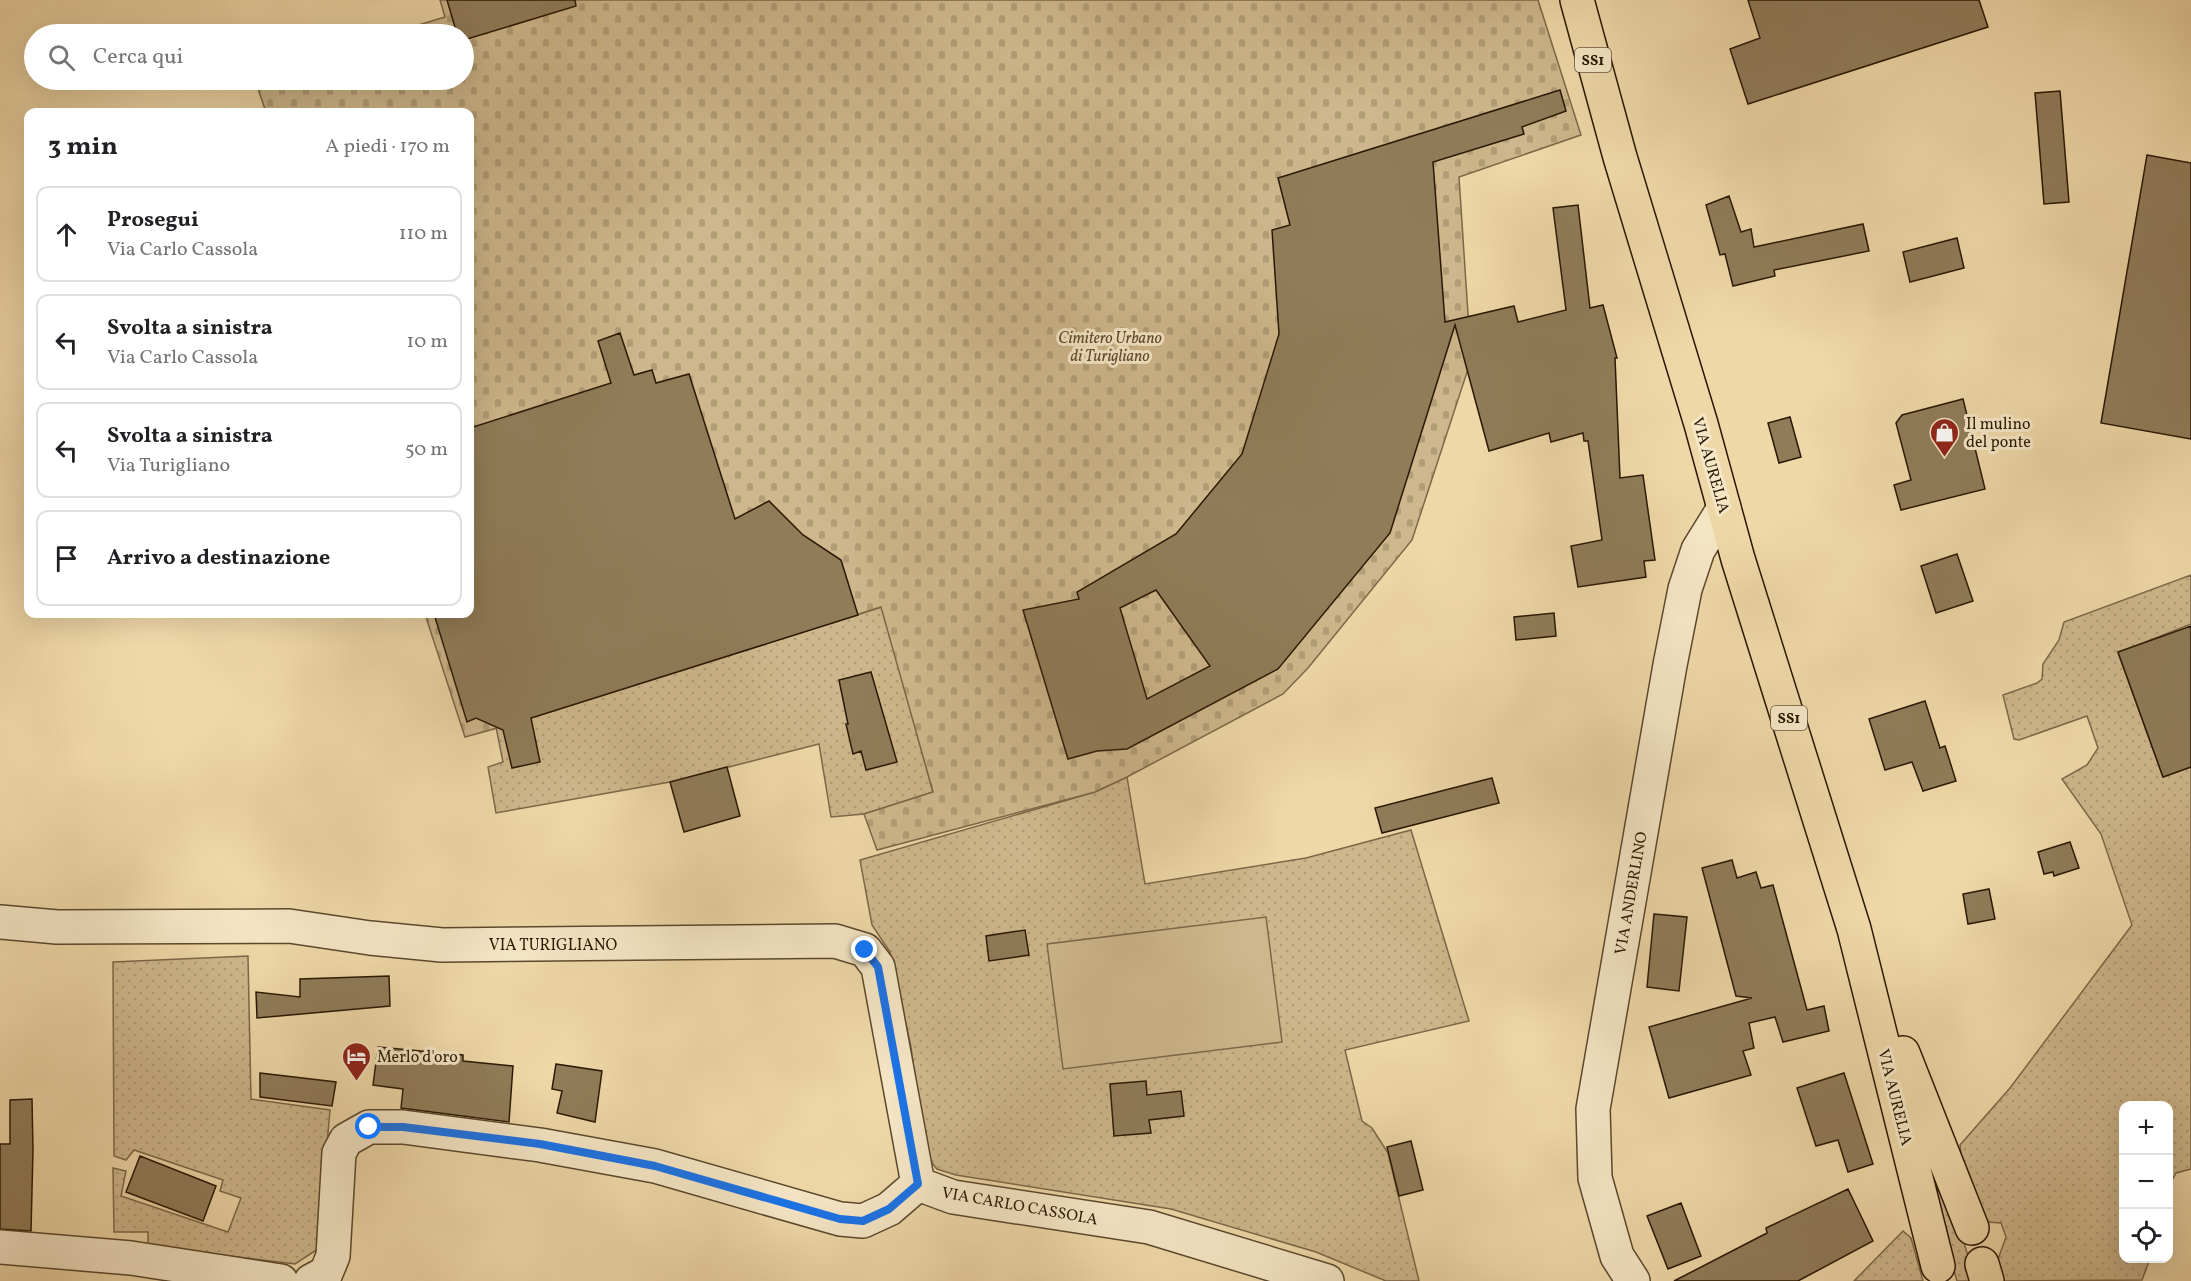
<!DOCTYPE html>
<html lang="it">
<head>
<meta charset="utf-8">
<style>
  :root { --surface:#fff; --page:#f2f2f2; --text:#202124; --muted:#757577; --line:#e0e0e0 }
  body { margin:0; font-family:Vollkorn,serif; background:var(--page); color:var(--text) }
  .controls { position:absolute; right:18px; bottom:18px; display:grid; overflow:hidden; border-radius:12px; box-shadow:0 6px 24px #0002 }
  .controls button { width:54px; height:54px; display:grid; place-items:center; padding:0; border:0; border-bottom:2px solid var(--line); background:var(--surface); color:var(--text); font:30px sans-serif }
  .stop { position:absolute; width:18px; height:18px; margin:-14px; border:4px solid #1a73e8; border-radius:50%; background:#fff }
  .stop.end { background:#1a73e8; border-color:#fff; box-shadow:0 2px 6px #0008 }
  .list { margin:0; padding:0; list-style:none }
  h2 { display:flex; justify-content:space-between; align-items:center; height:78px; margin:0; padding:0 24px; font-size:26px }
  h2 small { font-size:20px; font-weight:400; color:var(--muted) }
  .list li { display:grid; grid-template-columns:39px 1fr auto; gap:18px; align-items:center; box-sizing:border-box; height:96px; margin:0 12px 12px; padding:0 12px; border:2px solid var(--line); border-radius:12px }
  .list b { display:block; font-size:22px; white-space:nowrap }
  .list p { margin:0; font-size:20px; white-space:nowrap; color:var(--muted) }
  .list em { font-size:20px; font-style:normal; color:var(--muted) }
  .icon { flex:none; width:33px; height:33px; fill:none; stroke:currentColor; stroke-width:2; stroke-linecap:round; stroke-linejoin:round }
  .map { position:relative; flex:none; width:2191px; height:1281px; overflow:hidden }
  .search { position:absolute; background:var(--surface); box-shadow:0 6px 24px #0002; left:24px; top:24px; width:450px; height:66px; display:flex; align-items:center; gap:15px; box-sizing:border-box; padding:0 21px; border-radius:33px; color:var(--muted); font-size:22px }
  .panel { position:absolute; background:var(--surface); box-shadow:0 6px 24px #0002; left:24px; top:108px; width:450px; height:510px; border-radius:12px }
  .map>svg:first-child { display:block }
  .grass { fill:url(#grass-dots); stroke:#7c6848; stroke-width:1.5 }
  .cemetery { fill:url(#cemetery-stones); stroke:#7c6848; stroke-width:1.5 }
  .pitch { fill:#ceb78c; stroke:#7c6848; stroke-width:1.5 }
  .building { fill:#907c59; stroke:#2a1804; stroke-width:1.5; fill-rule:evenodd }
  .lines { fill:none; stroke-linecap:round; stroke-linejoin:round }
  .minor-casing { stroke:#5b482d; stroke-width:36 }
  .major-casing { stroke:#2a1804; stroke-width:36 }
  .minor { stroke:#f5e6c6; stroke-width:33 }
  .major { stroke:#efd8a8; stroke-width:33 }
  .route { stroke:#1a73e8; stroke-width:8 }
  .labels { text-anchor:middle; stroke-width:6; stroke-linejoin:round; paint-order:stroke }
  .shield { fill:#f5e6c6; stroke:#67563e; stroke-width:1.5 }
  .shield-label { font-size:15px; font-weight:bold; fill:#2a1804 }
  .park-label { font-size:16px; font-style:italic; fill:#5b482d; stroke:#f5e6c6 }
  .poi-label { font-size:16px; fill:#2a1804; stroke:#f5e6c6; text-anchor:start }
  .street-label { font-size:16px; fill:#2a1804; stroke:#f5e6c6 }
</style>
</head>
<body>
<div class="map">
<svg width="2191" height="1281" viewBox="0 0 2191 1281">
  <defs>
    <pattern id="grass-dots" width="8" height="8" patternUnits="userSpaceOnUse" patternTransform="scale(1.5)"><rect width="8" height="8" fill="#ceb78c"/><path d="M2 2h.1M6 6h.1" fill="none" stroke="#b19d77" stroke-width="1.8" stroke-linecap="round"/></pattern>
    <pattern id="cemetery-stones" width="16" height="16" patternUnits="userSpaceOnUse" patternTransform="scale(1.5)"><rect width="16" height="16" fill="#ceb78c"/><path d="M2 7V4a2 2 0 0 1 4 0v3zM10 15v-3a2 2 0 0 1 4 0v3z" fill="#b19d77"/></pattern>
  </defs>
  <rect width="100%" height="100%" fill="#efd8a8"/>
  <filter id="stains"><feTurbulence type="fractalNoise" baseFrequency=".00333" numOctaves="4"/><feColorMatrix values="0 0 0 0 .2 0 0 0 0 .09 0 0 0 0 .02 0 0 0 .5 -.17"/></filter>
  <radialGradient id="worn" r=".72"><stop offset=".6" stop-color="#630" stop-opacity="0"/><stop offset="1" stop-color="#630" stop-opacity=".3"/></radialGradient>
  <path class="grass" d="M 2191,575 L 2191,624 L 2118,653 L 2163,777 L 2191,767 L 2191,1169 L 2176,1173 L 2169,1186 L 2168,1106 L 2124,1106 L 2124,1258 L 2150,1259 L 2142,1280 L 2002,1281 L 1997,1262 L 2006,1237 L 2001,1223 L 1987,1222 L 1963,1172 L 1960,1145 L 2010,1088 L 2132,925 L 2101,834 L 2062,779 L 2087,765 L 2098,748 L 2087,716 L 2019,740 L 2014,739 L 2003,695 L 2037,683 L 2042,679 L 2043,664 L 2059,640 L 2064,622 Z
    M 882,607 L 933,792 L 864,814 L 831,817 L 819,744 L 670,782 L 496,813 L 488,767 L 503,762 L 496,727 L 515,723 Z
    M 1127,777 L 1145,884 L 1306,858 L 1411,830 L 1469,1021 L 1345,1050 L 1362,1121 L 1372,1128 L 1388,1153 L 1419,1281 L 1386,1281 L 1316,1252 L 1171,1209 L 956,1175 L 937,1169 L 924,1153 L 911,1047 L 890,952 L 872,925 L 860,860 L 1095,792 Z
    M 248,956 L 251,1099 L 330,1110 L 318,1249 L 295,1264 L 148,1246 L 148,1232 L 114,1232 L 113,1168 L 126,1171 L 121,1196 L 228,1232 L 241,1198 L 220,1191 L 223,1180 L 134,1150 L 126,1160 L 114,1156 L 113,962 Z
    M 1938,1191 L 1946,1195 L 1958,1224 L 1976,1281 L 1957,1281 L 1933,1198 Z
    M 1903,1231 L 1911,1238 L 1923,1281 L 1854,1281 Z"/>
  <path class="cemetery" d="M 440,0 L 1538,0 L 1581,135 L 1459,177 L 1471,360 L 1412,540 L 1308,668 L 1283,694 L 1127,777 L 1095,792 L 877,850 L 864,814 L 933,792 L 881,607 L 515,723 L 465,737 L 425,614 L 470,614 L 470,112 L 266,112 L 255,80 L 464,80 L 464,34 L 389,34 L 445,17 Z"/>
  <path class="pitch" d="M 1266,917 L 1282,1042 L 1063,1069 L 1047,944 Z"/>
  <path class="building" d="M 447,0 L 575,0 L 576,6 L 464,40 L 464,34 L 457,34 Z
    M 1748,0 L 1979,0 L 1988,27 L 1748,104 L 1730,49 L 1760,38 Z
    M 1560,90 L 1566,111 L 1522,127 L 1524,134 L 1433,162 L 1445,322 L 1514,306 L 1518,322 L 1566,310 L 1553,208 L 1578,205 L 1590,308 L 1603,305 L 1617,358 L 1615,358 L 1620,478 L 1643,475 L 1655,560 L 1644,561 L 1646,577 L 1578,587 L 1571,546 L 1602,540 L 1588,441 L 1584,441 L 1583,433 L 1551,442 L 1549,433 L 1489,451 L 1455,325 L 1390,533 L 1278,669 L 1127,749 L 1097,751 L 1068,759 L 1023,610 L 1079,599 L 1077,592 L 1176,534 L 1242,454 L 1279,334 L 1272,230 L 1290,225 L 1278,178 ZM 1156,590 L 1210,666 L 1147,699 L 1120,608 Z
    M 2060,91 L 2069,202 L 2044,204 L 2035,93 Z
    M 2147,155 L 2191,163 L 2191,439 L 2101,423 Z
    M 1729,196 L 1741,232 L 1751,229 L 1754,247 L 1863,224 L 1869,251 L 1774,270 L 1775,276 L 1733,286 L 1725,254 L 1720,255 L 1706,205 Z
    M 1957,238 L 1964,268 L 1910,282 L 1903,252 Z
    M 620,333 L 634,375 L 652,370 L 656,383 L 689,374 L 735,519 L 769,501 L 803,535 L 841,560 L 858,615 L 531,718 L 540,762 L 512,768 L 503,730 L 476,718 L 467,722 L 434,614 L 470,614 L 470,428 L 611,383 L 598,341 Z
    M 1963,399 L 1985,489 L 1901,510 L 1894,485 L 1911,480 L 1896,423 L 1902,415 Z
    M 1790,417 L 1801,457 L 1779,463 L 1768,423 Z
    M 1957,554 L 1973,601 L 1936,613 L 1921,566 Z
    M 1554,613 L 1556,636 L 1516,640 L 1514,617 Z
    M 2191,626 L 2191,767 L 2163,777 L 2118,652 Z
    M 871,672 L 897,762 L 866,770 L 861,751 L 853,754 L 846,724 L 848,724 L 839,680 Z
    M 1925,701 L 1940,748 L 1945,746 L 1956,781 L 1923,791 L 1912,762 L 1885,770 L 1869,719 Z
    M 727,767 L 740,816 L 684,832 L 670,782 Z
    M 1492,778 L 1499,803 L 1382,833 L 1375,808 Z
    M 2070,842 L 2079,868 L 2054,876 L 2053,872 L 2044,874 L 2038,852 Z
    M 1732,860 L 1737,878 L 1756,872 L 1761,888 L 1773,885 L 1807,1010 L 1824,1006 L 1829,1031 L 1783,1042 L 1775,1017 L 1749,1023 L 1754,1048 L 1743,1051 L 1751,1075 L 1669,1098 L 1649,1027 L 1752,998 L 1736,996 L 1702,868 Z
    M 1989,889 L 1995,919 L 1968,924 L 1963,894 Z
    M 1654,914 L 1687,917 L 1679,991 L 1647,987 Z
    M 1025,930 L 1029,955 L 989,961 L 986,936 Z
    M 389,976 L 390,1006 L 257,1018 L 256,992 L 300,997 L 300,979 Z
    M 378,1047 L 463,1055 L 463,1061 L 513,1066 L 509,1122 L 401,1108 L 403,1089 L 373,1085 Z
    M 556,1064 L 602,1071 L 595,1122 L 557,1113 L 562,1091 L 552,1089 Z
    M 260,1073 L 336,1082 L 332,1106 L 260,1097 Z
    M 1844,1073 L 1873,1164 L 1848,1172 L 1838,1140 L 1816,1146 L 1797,1088 Z
    M 1146,1081 L 1147,1095 L 1181,1091 L 1184,1116 L 1149,1120 L 1151,1133 L 1114,1136 L 1110,1084 Z
    M 32,1099 L 33,1150 L 31,1231 L 0,1229 L 0,1144 L 10,1144 L 10,1100 Z
    M 1411,1141 L 1423,1190 L 1399,1196 L 1387,1147 Z
    M 140,1156 L 216,1186 L 203,1221 L 126,1192 Z
    M 1848,1189 L 1873,1241 L 1798,1281 L 1674,1281 L 1767,1233 L 1766,1228 Z
    M 1681,1203 L 1701,1256 L 1668,1269 L 1647,1216 Z"/>
  <g class="lines">
    <defs>
      <path id="minor" d="M 0,922 L 57,927 L 289,926 L 370,938 L 442,945 L 835,941 L 865,950 L 878,967 L 918,1184
        M 0,1247 L 131,1258 L 281,1281
        M 311,1281 L 326,1273 L 333,1256 L 339,1153 L 346,1140 L 369,1127 L 403,1127 L 540,1145 L 655,1166 L 840,1219 L 863,1221 L 889,1209 L 918,1184 L 953,1197 L 1149,1227 L 1327,1281
        M 1633,1281 L 1617,1256 L 1595,1178 L 1593,1109 L 1670,665 L 1685,589 L 1698,550 L 1724,508"/>
      <path id="major" d="M 1577,0 L 1620,157 L 1701,424 L 1738,559 L 1854,929 L 1938,1266
        M 1903,1053 L 1972,1228
        M 1982,1264 L 1987,1281"/>
    </defs>
    <use href="#minor" class="minor-casing"/>
    <use href="#major" class="major-casing"/>
    <use href="#minor" class="minor"/>
    <use href="#major" class="major"/>
  </g>
  <g class="lines">
    <path class="route" d="M 369,1127 L 403,1127 L 540,1144 L 655,1166 L 840,1219 L 863,1221 L 889,1209 L 918,1184 L 878,967 L 865,950"/>
  </g>
  <defs>
    <symbol id="shop-pin" viewBox="-11 -11 22 30"><path d="M0 17L-7.5 6A9.5 9.5 0 1 1 7.5 6Z" fill="#8f2418" stroke="#f5e6c6"/><path d="M-5-2.5h2.3a2.7 3.5 0 0 1 5.4 0H5L5.5 6h-11ZM-1.5-2.5h3a1.5 2.3 0 0 0-3 0Z" fill="#fff"/></symbol>
    <symbol id="hotel-pin" viewBox="-11 -11 22 30"><path d="M0 17L-7.5 6A9.5 9.5 0 1 1 7.5 6Z" fill="#8f2418" stroke="#f5e6c6"/><path d="M-6-4.5h1.5V1H6V5H4.5V3h-9V5H-6ZM-4 0a1.8 1.8 0 1 1 3.6 0ZM.5 0V-2.5h3Q6-2.5 6 0Z" fill="#fff"/></symbol>
  </defs>
  <g fill-rule="evenodd">
    <use href="#shop-pin" x="1928" y="416" width="33" height="45"/>
    <use href="#hotel-pin" x="340" y="1040" width="33" height="45"/>
  </g>
  <g class="labels">
    <g class="shield">
      <rect x="1575" y="48" width="36" height="24" rx="4.5"/>
      <rect x="1771" y="706" width="36" height="24" rx="4.5"/>
    </g>
    <g class="shield-label">
      <text x="1593" y="65">SS1</text>
      <text x="1789" y="723">SS1</text>
    </g>
    <g class="park-label">
      <text x="1110" y="343">Cimitero Urbano<tspan x="1110" dy="18">di Turigliano</tspan></text>
    </g>
    <g class="poi-label">
      <text x="1966" y="429">Il mulino<tspan x="1966" dy="18">del ponte</tspan></text>
      <text x="377" y="1062">Merlo d'oro</text>
    </g>
    <g class="street-label">
      <text transform="translate(1712 465) rotate(74)" y="6">VIA AURELIA</text>
      <text transform="translate(1630 893) rotate(-80)" y="6">VIA ANDERLINO</text>
      <text x="553" y="950">VIA TURIGLIANO</text>
      <text transform="translate(1896 1097) rotate(76)" y="6">VIA AURELIA</text>
      <text transform="translate(1020 1205) rotate(10)" y="6">VIA CARLO CASSOLA</text>
    </g>
  </g>
  <rect width="100%" height="100%" filter="url(#stains)"/>
  <rect width="100%" height="100%" fill="url(#worn)"/>
</svg>
<div class="controls">
<button>+</button>
<button>−</button>
<button><svg class="icon" aria-label="locate" viewBox="0 0 24 24"><circle cx="12" cy="12" r="6"/><path d="M12 2v4M12 18v4M2 12h4M18 12h4"/></svg></button>
</div>
<div class="stop" style="left:369px;top:1127px"></div>
<div class="stop end" style="left:865px;top:950px"></div>
<div class="search"><svg class="icon" aria-label="search" viewBox="0 0 24 24"><circle cx="10" cy="10" r="6"/><path d="M15 15l6 6"/></svg>Cerca qui</div>
<section class="panel">
<h2>3 min<small>A piedi · 170 m</small></h2>
<ul class="list">
<li><svg class="icon" aria-label="ahead" viewBox="0 0 24 24"><path d="M12 20V5M6 11l6-6 6 6"/></svg><div><b>Prosegui</b><p>Via Carlo Cassola</p></div><em>110 m</em></li>
<li><svg class="icon" aria-label="left" viewBox="0 0 24 24"><path d="M17 20v-9H6M10 6l-5 5 5 5"/></svg><div><b>Svolta a sinistra</b><p>Via Carlo Cassola</p></div><em>10 m</em></li>
<li><svg class="icon" aria-label="left" viewBox="0 0 24 24"><path d="M17 20v-9H6M10 6l-5 5 5 5"/></svg><div><b>Svolta a sinistra</b><p>Via Turigliano</p></div><em>50 m</em></li>
<li><svg class="icon" aria-label="arrive" viewBox="0 0 24 24"><path d="M6 21V4h12l-3 4 3 4H6"/></svg><div><b>Arrivo a destinazione</b></div></li>
</ul>
</section>
</div>
</body>
</html>
